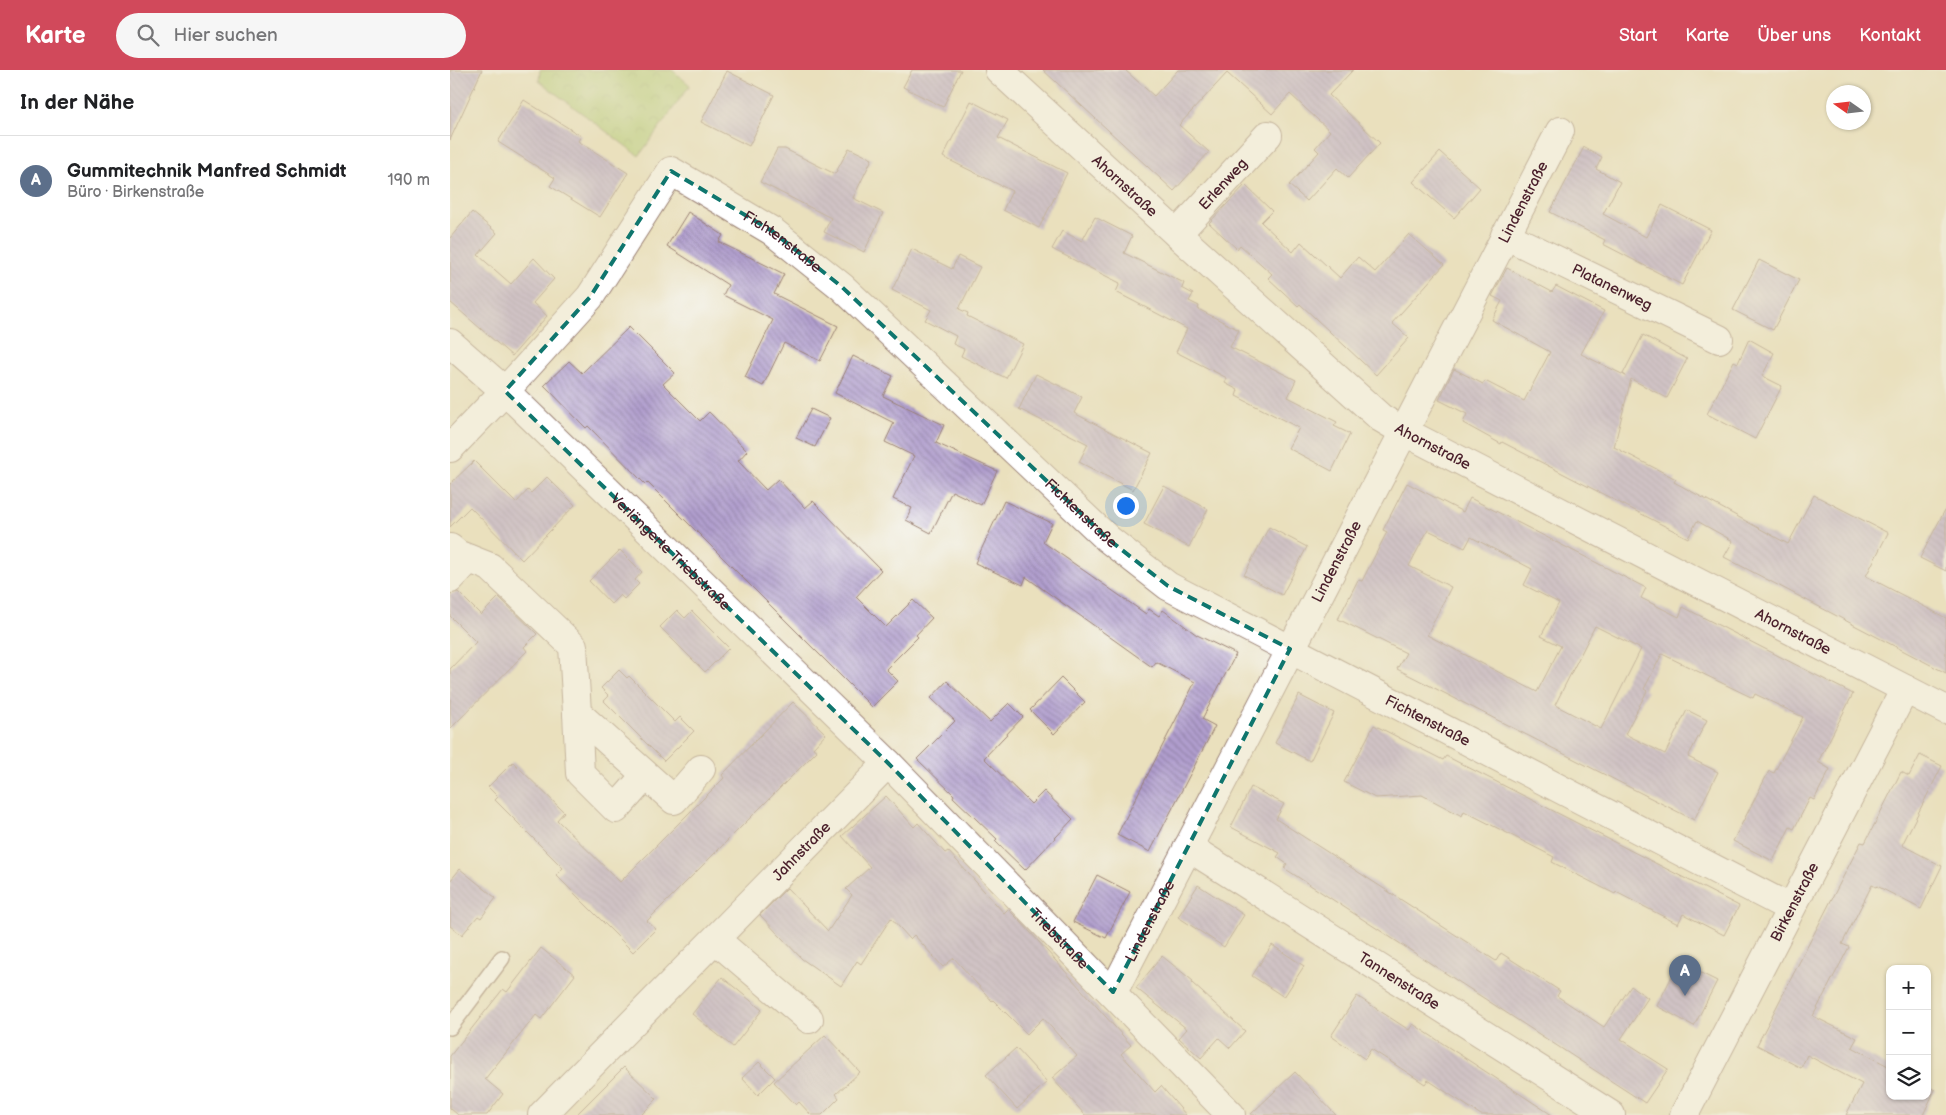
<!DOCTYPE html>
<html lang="de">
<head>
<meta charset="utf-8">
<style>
  :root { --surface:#fff; --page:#f6f6f6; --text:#202124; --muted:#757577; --line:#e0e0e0; --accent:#d1495b }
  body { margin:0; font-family:"Balsamiq Sans",sans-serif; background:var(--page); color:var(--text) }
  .controls { position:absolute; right:15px; bottom:15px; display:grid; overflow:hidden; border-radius:10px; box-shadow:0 1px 4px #0004 }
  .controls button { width:45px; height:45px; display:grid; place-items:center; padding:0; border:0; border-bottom:1px solid var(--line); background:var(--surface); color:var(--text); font:25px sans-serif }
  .compass { position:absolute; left:1376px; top:15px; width:45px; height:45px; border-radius:50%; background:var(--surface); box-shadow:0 1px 4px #0004; rotate:284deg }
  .you { position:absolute; left:675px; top:435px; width:18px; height:18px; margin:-12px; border:4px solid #fff; border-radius:50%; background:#1a73e8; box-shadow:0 0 0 8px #1a73e833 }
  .badge { display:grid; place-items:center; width:32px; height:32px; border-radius:50%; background:var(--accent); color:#fff; font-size:16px; font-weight:700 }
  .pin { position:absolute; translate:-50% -41px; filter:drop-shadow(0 1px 2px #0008) }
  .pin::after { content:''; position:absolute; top:26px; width:18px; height:15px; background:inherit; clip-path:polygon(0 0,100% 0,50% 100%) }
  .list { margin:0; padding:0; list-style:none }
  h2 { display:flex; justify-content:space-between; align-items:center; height:65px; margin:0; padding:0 20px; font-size:21px }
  h2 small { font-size:16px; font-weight:400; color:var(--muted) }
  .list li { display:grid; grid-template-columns:32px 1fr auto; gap:15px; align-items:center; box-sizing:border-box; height:90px; padding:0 20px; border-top:1px solid var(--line) }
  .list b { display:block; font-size:19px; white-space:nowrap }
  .list p { margin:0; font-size:16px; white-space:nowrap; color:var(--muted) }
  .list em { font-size:16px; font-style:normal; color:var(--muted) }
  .icon { flex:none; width:28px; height:28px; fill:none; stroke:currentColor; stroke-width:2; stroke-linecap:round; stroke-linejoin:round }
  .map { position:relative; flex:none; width:1496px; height:1045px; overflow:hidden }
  header { display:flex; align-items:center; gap:30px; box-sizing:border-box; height:70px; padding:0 25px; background:var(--accent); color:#fff }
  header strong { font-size:24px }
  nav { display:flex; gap:28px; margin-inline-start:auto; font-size:18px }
  .search { width:350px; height:45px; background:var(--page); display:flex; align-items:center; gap:12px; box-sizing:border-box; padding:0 18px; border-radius:28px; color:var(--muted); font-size:19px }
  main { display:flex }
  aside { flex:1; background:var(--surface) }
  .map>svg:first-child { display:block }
  .park { fill:url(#park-crowns); stroke:#7c744e }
  .building { fill:url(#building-back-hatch); fill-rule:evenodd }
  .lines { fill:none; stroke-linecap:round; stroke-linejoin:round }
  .service-casing { stroke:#9a8074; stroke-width:18 }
  .minor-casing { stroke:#9a8074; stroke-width:30 }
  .service { stroke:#fff; stroke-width:15 }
  .minor { stroke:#fff; stroke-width:28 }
  .marked { fill:none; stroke:#0f766e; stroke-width:4; stroke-dasharray:10 6; stroke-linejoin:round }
  .labels { text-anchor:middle; stroke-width:4; stroke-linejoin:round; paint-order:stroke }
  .street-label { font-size:15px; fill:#4a1f2b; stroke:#f6f6f2 }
</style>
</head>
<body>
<header>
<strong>Karte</strong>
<div class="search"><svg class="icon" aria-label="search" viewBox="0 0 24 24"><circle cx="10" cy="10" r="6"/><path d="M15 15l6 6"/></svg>Hier suchen</div>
<nav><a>Start</a><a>Karte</a><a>Über uns</a><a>Kontakt</a></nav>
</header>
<main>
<aside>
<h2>In der Nähe<small></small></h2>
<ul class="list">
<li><span class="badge" style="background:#5c6f8a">A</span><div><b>Gummitechnik Manfred Schmidt</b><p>Büro · Birkenstraße</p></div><em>190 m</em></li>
</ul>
</aside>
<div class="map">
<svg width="1496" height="1045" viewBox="0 0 1496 1045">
  <defs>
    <pattern id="park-crowns" width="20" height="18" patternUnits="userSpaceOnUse" patternTransform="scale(1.25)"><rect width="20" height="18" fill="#aeca71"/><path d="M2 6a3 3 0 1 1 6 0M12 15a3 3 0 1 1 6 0" fill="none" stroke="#97ad62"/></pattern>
    <pattern id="building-back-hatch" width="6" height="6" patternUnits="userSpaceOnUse" patternTransform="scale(1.25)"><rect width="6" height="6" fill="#b09ece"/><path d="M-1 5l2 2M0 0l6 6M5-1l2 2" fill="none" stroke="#9180a7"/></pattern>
  </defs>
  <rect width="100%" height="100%" fill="#f6f6f2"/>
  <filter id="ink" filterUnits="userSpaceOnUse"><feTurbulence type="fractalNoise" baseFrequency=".02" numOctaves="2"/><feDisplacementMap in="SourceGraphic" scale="10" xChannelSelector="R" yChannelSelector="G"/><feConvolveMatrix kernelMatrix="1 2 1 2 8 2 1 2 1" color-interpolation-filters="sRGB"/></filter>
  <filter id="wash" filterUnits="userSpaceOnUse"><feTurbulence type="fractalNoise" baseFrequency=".0096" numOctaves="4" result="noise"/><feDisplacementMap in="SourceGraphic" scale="20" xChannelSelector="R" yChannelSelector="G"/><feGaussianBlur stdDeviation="1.12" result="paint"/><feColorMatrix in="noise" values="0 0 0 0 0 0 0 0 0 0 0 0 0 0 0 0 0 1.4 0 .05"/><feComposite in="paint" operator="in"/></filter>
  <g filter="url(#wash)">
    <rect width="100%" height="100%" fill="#eae0bd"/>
    <path class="park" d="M 90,0 L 222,0 L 240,15 L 189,86 L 89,11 Z"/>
    <g id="blocks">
      <path class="building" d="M 0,0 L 32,0 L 0,70 Z
        M 462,0 L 511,0 L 493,37 L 453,17 Z
        M 593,0 L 675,0 L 704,26 L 728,0 L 903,0 L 879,25 L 930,73 L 898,108 L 887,98 L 857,131 L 839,115 L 869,82 L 865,78 L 880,61 L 840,24 L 822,44 L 777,3 L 729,55 L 759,82 L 724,121 Z
        M 277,1 L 324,25 L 299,76 L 251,52 Z
        M 74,30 L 131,66 L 128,71 L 178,103 L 150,147 L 100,116 L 105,108 L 48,72 Z
        M 521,31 L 558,50 L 548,68 L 617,103 L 589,158 L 553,140 L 562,121 L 493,87 Z
        M 1134,77 L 1152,87 L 1146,99 L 1170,112 L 1153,144 L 1196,167 L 1212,135 L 1261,160 L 1232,215 L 1153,174 L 1155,170 L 1100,142 Z
        M 399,78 L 422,89 L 403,128 L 433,143 L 414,182 L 374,162 L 381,148 L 310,112 L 327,79 L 335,79 L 385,104 Z
        M 990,82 L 1030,118 L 1004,148 L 963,112 Z
        M 795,115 L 822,141 L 811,152 L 843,182 L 851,172 L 890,208 L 908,187 L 925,202 L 959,164 L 994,195 L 942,253 L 959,268 L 926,305 L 850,234 L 848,236 L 818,208 L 822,204 L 790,175 L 787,179 L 759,153 Z
        M 22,142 L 47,163 L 28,185 L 61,214 L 84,188 L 104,209 L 83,233 L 97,246 L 62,286 L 0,232 L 0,168 Z
        M 238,142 L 273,165 L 269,172 L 334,204 L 324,224 L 388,256 L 370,291 L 334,273 L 313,316 L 295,307 L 323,250 L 273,225 L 278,215 L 217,176 Z
        M 645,147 L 682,166 L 674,183 L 734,213 L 732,218 L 743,224 L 739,231 L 749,236 L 748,239 L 789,260 L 780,277 L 846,310 L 838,327 L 887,352 L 884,356 L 900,364 L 882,401 L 838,378 L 849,358 L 786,326 L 788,320 L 775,313 L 777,308 L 726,282 L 737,259 L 666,222 L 670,213 L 602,179 L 612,161 L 632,171 Z
        M 462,179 L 502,199 L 508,186 L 530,197 L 509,239 L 518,243 L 517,246 L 573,274 L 556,308 L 511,286 L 514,279 L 503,274 L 506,266 L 475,250 L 481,240 L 442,220 Z
        M 1309,190 L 1349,210 L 1323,260 L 1283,240 Z
        M 1057,198 L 1102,222 L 1106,216 L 1154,241 L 1131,284 L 1176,306 L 1173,304 L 1193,265 L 1237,289 L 1217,328 L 1181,309 L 1164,377 L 1226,409 L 1224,412 L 1338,474 L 1364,425 L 1438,463 L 1416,506 L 1496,548 L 1496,603 L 1274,487 L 1283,471 L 1247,451 L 1238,468 L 1052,372 L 1051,374 L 1013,353 L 1017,344 L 989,330 L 1004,299 L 1033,314 L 1035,311 L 1074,331 L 1100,282 L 1042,250 L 1052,231 L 1042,226 Z
        M 179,257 L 225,303 L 213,314 L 250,351 L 259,342 L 297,381 L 288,391 L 316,420 L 328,409 L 355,438 L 363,431 L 431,500 L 406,527 L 436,557 L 463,530 L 482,548 L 466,565 L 468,567 L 436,599 L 448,611 L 422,637 L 197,412 L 195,414 L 138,356 L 136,358 L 94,315 L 119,291 L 132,303 Z
        M 1299,269 L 1324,283 L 1312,306 L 1332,316 L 1305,369 L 1257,344 L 1284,291 L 1288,293 Z
        M 403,286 L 443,306 L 433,326 L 494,355 L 486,373 L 547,401 L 531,435 L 502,421 L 481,463 L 456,450 L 462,438 L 443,429 L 464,386 L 435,372 L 444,353 L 385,323 Z
        M 586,304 L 632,327 L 624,343 L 702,383 L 683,420 L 629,392 L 638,374 L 569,339 Z
        M 361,339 L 380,348 L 365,377 L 346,368 Z
        M 24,391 L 66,433 L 78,420 L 81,423 L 97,407 L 125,435 L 72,490 L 20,437 L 0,457 L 0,414 Z
        M 957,413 L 1013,442 L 1020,428 L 1196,518 L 1191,528 L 1229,547 L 1233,537 L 1403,624 L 1368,692 L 1380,699 L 1364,730 L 1360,728 L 1344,759 L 1340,757 L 1323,791 L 1283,771 L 1319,701 L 1324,703 L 1353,647 L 1305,624 L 1303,628 L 1212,584 L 1194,619 L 1197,621 L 1175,664 L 1215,684 L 1237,640 L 1257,650 L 1238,687 L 1268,702 L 1244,750 L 947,599 L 956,583 L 888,549 L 908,510 L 912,511 L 937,462 L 933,460 ZM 978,460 L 1015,478 L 1021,467 L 1082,499 L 1074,515 L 1109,533 L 1091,566 L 1111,576 L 1087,622 L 977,565 L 1001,517 L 959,496 ZM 1145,556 L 1191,579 L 1151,659 L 1105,635 Z
        M 714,416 L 758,439 L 739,477 L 694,454 Z
        M 554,431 L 602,453 L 593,472 L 696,544 L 699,539 L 709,546 L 713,540 L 747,565 L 786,584 L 752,649 L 765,656 L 700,782 L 667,765 L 745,612 L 706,592 L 702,597 L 576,507 L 573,515 L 525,493 Z
        M 1496,438 L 1496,501 L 1470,488 Z
        M 819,457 L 857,477 L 832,525 L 794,505 Z
        M 170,480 L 192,502 L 185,510 L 189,514 L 174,529 L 170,525 L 161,534 L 139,511 Z
        M 8,522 L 31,545 L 49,527 L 87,564 L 74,577 L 77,581 L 0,659 L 0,599 L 26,572 L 0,546 L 0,524 Z
        M 227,540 L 235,548 L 242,541 L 279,578 L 255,602 L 210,557 Z
        M 169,600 L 177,608 L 179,606 L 225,652 L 230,647 L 244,661 L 214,691 L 154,631 L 159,626 L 151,618 Z
        M 611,608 L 635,632 L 604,664 L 580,640 Z
        M 497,611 L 540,652 L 559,633 L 573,647 L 534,688 L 581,734 L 594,721 L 623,749 L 575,800 L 545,771 L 547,769 L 503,727 L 504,725 L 467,689 L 505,651 L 481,628 Z
        M 849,625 L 884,643 L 860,691 L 825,673 Z
        M 343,632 L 376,664 L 363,678 L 367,681 L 197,851 L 206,859 L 183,882 L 106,805 L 113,798 L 45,730 L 48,727 L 38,717 L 63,692 L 114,742 L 107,750 L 170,812 L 274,708 L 272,705 Z
        M 924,655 L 993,690 L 996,686 L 1289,836 L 1274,865 L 1233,844 L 1228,854 L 1166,822 L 1165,824 L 1102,792 L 1104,787 L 1014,741 L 1012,746 L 972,725 L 925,728 L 894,712 Z
        M 1470,685 L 1492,696 L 1452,775 L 1492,796 L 1471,839 L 1427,816 L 1426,817 L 1422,815 L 1392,874 L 1399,877 L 1363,946 L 1407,968 L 1402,977 L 1440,997 L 1440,1026 L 1477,1026 L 1477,1016 L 1485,1020 L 1473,1045 L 1396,1045 L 1412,1014 L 1357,985 L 1351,998 L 1307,975 L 1411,772 L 1415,773 L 1451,702 L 1459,706 Z
        M 801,717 L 834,734 L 826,749 L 1046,891 L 1051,883 L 1110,921 L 1107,926 L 1154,957 L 1181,916 L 1198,928 L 1171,969 L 1218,999 L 1195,1033 L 834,798 L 837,794 L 827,787 L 830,783 L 781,757 Z
        M 436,726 L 464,757 L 468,753 L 495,783 L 498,781 L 554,843 L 558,839 L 572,853 L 681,975 L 671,984 L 705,1022 L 711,1016 L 736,1045 L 635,1045 L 602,1008 L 627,986 L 593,948 L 577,964 L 543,930 L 542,931 L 504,888 L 493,897 L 464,865 L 460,869 L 441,848 L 411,894 L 407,891 L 391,916 L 352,889 L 310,845 L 337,818 L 378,861 L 402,825 L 396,819 L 420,797 L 392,766 Z
        M 10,799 L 46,828 L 31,848 L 28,846 L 12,865 L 0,856 L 0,811 Z
        M 647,805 L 680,822 L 656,868 L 623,852 Z
        M 748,815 L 794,845 L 774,877 L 728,847 Z
        M 822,875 L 854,896 L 834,927 L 802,906 Z
        M 91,878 L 125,905 L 91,949 L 86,945 L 35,1009 L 53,1024 L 37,1045 L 8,1045 L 0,1038 L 0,986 L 53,919 L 57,922 Z
        M 712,886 L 743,911 L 742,913 L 795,961 L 780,978 L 769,968 L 751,988 L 729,968 L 737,959 L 686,918 Z
        M 1229,892 L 1267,911 L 1244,956 L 1207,936 Z
        M 272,907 L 312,940 L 283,977 L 242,944 Z
        M 907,926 L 959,960 L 963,954 L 1102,1045 L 1031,1045 L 978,1010 L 975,1014 L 921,979 L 915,989 L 881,966 Z
        M 375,965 L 410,1002 L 386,1024 L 389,1028 L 372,1045 L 361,1045 L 349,1032 L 346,1035 L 324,1012 Z
        M 566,978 L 597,1012 L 567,1039 L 536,1005 Z
        M 309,992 L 325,1008 L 308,1025 L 292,1008 Z
        M 174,997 L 207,1029 L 191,1045 L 126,1045 Z
        M 845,1002 L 886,1045 L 800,1045 Z"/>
    </g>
  </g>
  <g filter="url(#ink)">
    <use href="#blocks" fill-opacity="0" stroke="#9a8074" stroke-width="1"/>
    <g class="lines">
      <defs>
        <path id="service" d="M 0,957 L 52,888"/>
        <g id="minor">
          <path id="s1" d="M 549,0 L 727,164 L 931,348 L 953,361 L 1496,640"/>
          <path id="s2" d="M 727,164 L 818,65"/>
          <path id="s3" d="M 1055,165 L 1269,269"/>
          <path id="s4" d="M 0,273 L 55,321 L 438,693 L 781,1045"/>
          <path id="s5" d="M 0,378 L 55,321 L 140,227 L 221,101 L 322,161 L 392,217 L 658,469 L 718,516 L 1340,838"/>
          <path d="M 0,478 L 7,484 L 40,497 L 123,576 L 127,643 L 224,730 L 251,699"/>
          <path d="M 0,509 L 19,489"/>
          <path d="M 127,643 L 130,703 L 166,739 L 195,706"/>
          <path id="s6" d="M 738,777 L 1161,1045"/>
          <path d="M 266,870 L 359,949"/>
          <path id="s7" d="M 663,922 L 1110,61"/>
          <path id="s8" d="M 92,1045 L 438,693"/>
          <path id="s9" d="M 1234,1045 L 1455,619"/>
        </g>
      </defs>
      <use href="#service" class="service-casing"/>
      <use href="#minor" class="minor-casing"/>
      <use href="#service" class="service"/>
      <use href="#minor" class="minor"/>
    </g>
  </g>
  <path d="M0 0H1496V1045H0ZM 221,101 L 322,161 L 392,217 L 658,469 L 718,516 L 840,579 L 663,922 L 438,693 L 55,321 L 140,227 Z" fill="#eae0bd" fill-opacity=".55" fill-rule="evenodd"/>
  <path class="marked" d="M 221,101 L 322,161 L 392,217 L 658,469 L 718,516 L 840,579 L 663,922 L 438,693 L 55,321 L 140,227 Z"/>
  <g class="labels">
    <g class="street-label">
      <text dy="5" stroke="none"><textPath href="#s2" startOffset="68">Erlenweg</textPath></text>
      <text dy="5" stroke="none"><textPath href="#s1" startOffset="171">Ahornstraße</textPath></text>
      <text dy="5" stroke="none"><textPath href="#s7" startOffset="890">Lindenstraße</textPath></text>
      <text dy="5" stroke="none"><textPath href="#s5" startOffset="488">Fichtenstraße</textPath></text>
      <text dy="5" stroke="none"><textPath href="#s3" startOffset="119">Platanenweg</textPath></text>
      <text dy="5" stroke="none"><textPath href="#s1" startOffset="576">Ahornstraße</textPath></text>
      <text dy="5" stroke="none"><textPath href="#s5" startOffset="892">Fichtenstraße</textPath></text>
      <text dy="5" stroke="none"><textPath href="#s4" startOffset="304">Verlängerte Triebstraße</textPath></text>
      <text dy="5" stroke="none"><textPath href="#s7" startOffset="485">Lindenstraße</textPath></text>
      <text dy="5" stroke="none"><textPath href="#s1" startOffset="981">Ahornstraße</textPath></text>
      <text dy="5" stroke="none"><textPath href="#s5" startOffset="1298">Fichtenstraße</textPath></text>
      <text dy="5" stroke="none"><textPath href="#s8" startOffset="370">Jahnstraße</textPath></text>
      <text dy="5" stroke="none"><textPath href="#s9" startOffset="240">Birkenstraße</textPath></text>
      <text dy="5" stroke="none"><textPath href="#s7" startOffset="80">Lindenstraße</textPath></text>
      <text dy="5" stroke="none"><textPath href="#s4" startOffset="852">Triebstraße</textPath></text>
      <text dy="5" stroke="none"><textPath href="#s6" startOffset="250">Tannenstraße</textPath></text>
    </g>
  </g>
</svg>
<div class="controls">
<button>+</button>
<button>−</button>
<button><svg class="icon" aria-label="layers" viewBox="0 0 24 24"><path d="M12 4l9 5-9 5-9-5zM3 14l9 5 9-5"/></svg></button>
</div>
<svg class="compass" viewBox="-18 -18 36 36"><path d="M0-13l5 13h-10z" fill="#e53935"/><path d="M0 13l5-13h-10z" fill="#757577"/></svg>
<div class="you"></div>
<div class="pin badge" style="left:1235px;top:926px;background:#5c6f8a">A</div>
</div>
</main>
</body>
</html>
